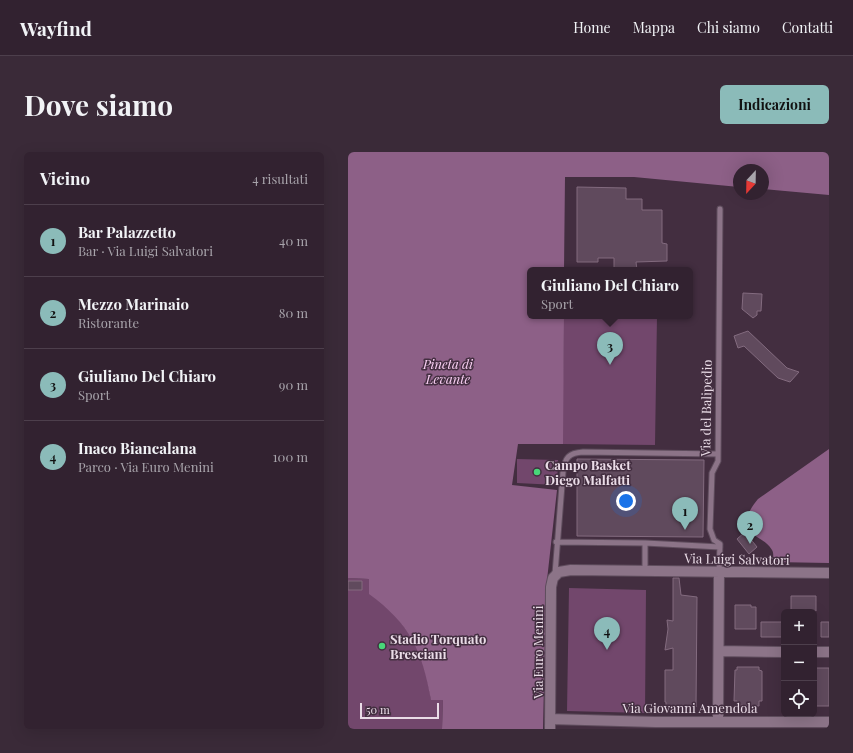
<!DOCTYPE html>
<html lang="it">
<head>
<meta charset="utf-8">
<style>
  :root { --surface:#322230; --page:#3a2a38; --text:#f1f3f6; --muted:#a8a4ab; --line:#4d3f4c; --accent:#8bbbb9 }
  body { margin:0; font-family:"Playfair Display",serif; background:var(--page); color:var(--text) }
  .controls { position:absolute; right:12px; bottom:12px; display:grid; overflow:hidden; border-radius:6px; box-shadow:0 4px 16px #0002 }
  .controls button { width:36px; height:36px; display:grid; place-items:center; padding:0; border:0; border-bottom:1px solid var(--line); background:var(--surface); color:var(--text); font:20px sans-serif }
  .compass { position:absolute; left:385px; top:12px; width:36px; height:36px; border-radius:50%; background:var(--surface); box-shadow:0 4px 16px #0002; rotate:202deg }
  .scale { position:absolute; left:12px; bottom:10px; width:79px; box-sizing:border-box; padding-left:4px; border:2px solid #eadce7; border-top:0; font-size:11px; line-height:14px; white-space:nowrap; color:#eadce7; -webkit-text-stroke:3px #432e40; paint-order:stroke }
  .you { position:absolute; left:278px; top:349px; width:14px; height:14px; margin:-10px; border:3px solid #fff; border-radius:50%; background:#1a73e8; box-shadow:0 0 0 6px #1a73e833 }
  .badge { display:grid; place-items:center; width:26px; height:26px; border-radius:50%; background:var(--accent); color:#111; font-size:13px; font-weight:700 }
  .pin { position:absolute; translate:-50% -33px; filter:drop-shadow(0 1px 2px #0008) }
  .pin::after { content:''; position:absolute; top:21px; width:14px; height:12px; background:inherit; clip-path:polygon(0 0,100% 0,50% 100%) }
  .popup { position:absolute; left:179px; top:115px; width:166px; height:52px; box-sizing:border-box; display:grid; place-content:center; border-radius:6px; background:var(--surface); filter:drop-shadow(0 1px 3px #0005); font-size:13px; white-space:nowrap; color:var(--muted) }
  .popup b { font-size:15px; color:var(--text) }
  .popup::after { content:''; position:absolute; left:50%; top:100%; margin-left:-8px; border:8px solid transparent; border-top-color:var(--surface) }
  .list { margin:0; padding:0; list-style:none }
  h2 { display:flex; justify-content:space-between; align-items:center; height:52px; margin:0; padding:0 16px; font-size:17px }
  h2 small { font-size:13px; font-weight:400; color:var(--muted) }
  .list li { display:grid; grid-template-columns:26px 1fr auto; gap:12px; align-items:center; box-sizing:border-box; height:72px; padding:0 16px; border-top:1px solid var(--line) }
  .list b { display:block; font-size:15px; white-space:nowrap }
  .list p { margin:0; font-size:13px; white-space:nowrap; color:var(--muted) }
  .list em { font-size:13px; font-style:normal; color:var(--muted) }
  .icon { flex:none; width:22px; height:22px; fill:none; stroke:currentColor; stroke-width:2; stroke-linecap:round; stroke-linejoin:round }
  .map { position:relative; flex:none; width:481px; height:577px; overflow:hidden; border-radius:6px }
  header { display:flex; align-items:center; gap:24px; box-sizing:border-box; height:56px; padding:0 20px; background:var(--surface); border-bottom:1px solid var(--line) }
  header strong { font-size:19px }
  nav { display:flex; gap:22px; margin-inline-start:auto; font-size:14px }
  .intro { display:flex; align-items:center; justify-content:space-between; box-sizing:border-box; height:96px; padding:0 24px }
  h1 { margin:0; font-size:28px }
  .button { padding:10px 18px; border-radius:6px; background:var(--accent); color:#111; font-size:14px; font-weight:700 }
  main { display:flex; gap:24px; padding:0 24px }
  aside { flex:1; background:var(--surface); border-radius:6px; box-shadow:0 4px 16px #0002 }
  .map>svg:first-child { display:block }
  .green { fill:#72476c }
  .forest { fill:#8d6087 }
  .building { fill:#604a5d; stroke:#836b7f }
  .lines { fill:none; stroke-linecap:round; stroke-linejoin:round }
  .service-casing { stroke:#5f4d5d; stroke-width:7 }
  .minor-casing { stroke:#5f4d5d; stroke-width:12 }
  .service { stroke:#8c7488; stroke-width:5 }
  .minor { stroke:#8c7488; stroke-width:10 }
  .poi-dot { fill:#48d779; stroke:#432e40; stroke-width:1.5 }
  .labels { text-anchor:middle; stroke-width:3; stroke-linejoin:round; paint-order:stroke }
  .park-label { font-size:13px; font-style:italic; fill:#fad0f4; stroke:#432e40 }
  .street-label { font-size:13px; fill:#eadce7; stroke:#432e40 }
  .poi-label { font-size:13px; font-weight:bold; fill:#eadce7; stroke:#432e40; text-anchor:start }
</style>
</head>
<body>
<header>
<strong>Wayfind</strong>
<nav><a>Home</a><a>Mappa</a><a>Chi siamo</a><a>Contatti</a></nav>
</header>
<div class="intro"><h1>Dove siamo</h1><a class="button">Indicazioni</a></div>
<main>
<aside>
<h2>Vicino<small>4 risultati</small></h2>
<ul class="list">
<li><span class="badge">1</span><div><b>Bar Palazzetto</b><p>Bar · Via Luigi Salvatori</p></div><em>40 m</em></li>
<li><span class="badge">2</span><div><b>Mezzo Marinaio</b><p>Ristorante</p></div><em>80 m</em></li>
<li><span class="badge">3</span><div><b>Giuliano Del Chiaro</b><p>Sport</p></div><em>90 m</em></li>
<li><span class="badge">4</span><div><b>Inaco Biancalana</b><p>Parco · Via Euro Menini</p></div><em>100 m</em></li>
</ul>
</aside>
<div class="map">
<svg width="481" height="577" viewBox="0 0 481 577">
  <rect width="100%" height="100%" fill="#432e40"/>
  <path class="green" d="M 216,164 L 309,164 L 307,293 L 214,292 Z
    M 169,307 L 210,308 L 209,333 L 169,331 Z
    M 0,426 L 21,427 L 38,454 L 49,465 L 62,483 L 73,504 L 79,526 L 83,547 L 95,548 L 94,577 L 0,577 Z
    M 221,436 L 298,438 L 297,561 L 219,559 Z"/>
  <path class="forest" d="M 0,0 L 481,0 L 481,43 L 415,37 L 415,18 L 391,18 L 391,35 L 286,25 L 217,25 L 216,118 L 182,118 L 182,164 L 216,164 L 215,292 L 170,292 L 164,333 L 209,338 L 198,437 L 195,577 L 94,577 L 95,548 L 83,548 C 74,498 62,472 21,442 L 21,427 L 0,426 Z
    M 481,297 L 481,411 L 425,410 C 425,406 426,401 424,398 C 420,391 415,389 409,385 C 393,374 399,360 410,347 Z"/>
  <path class="building" d="M 229,35 L 278,36 L 278,47 L 294,47 L 294,58 L 314,58 L 314,91 L 319,92 L 319,109 L 288,110 L 289,118 L 266,118 L 266,106 L 250,106 L 250,110 L 229,110 Z
    M 395,141 L 414,142 L 413,159 L 409,159 L 409,163 L 405,166 L 394,157 Z
    M 400,179 L 439,216 L 451,220 L 442,230 L 430,226 L 396,194 L 390,196 L 386,184 Z
    M 229,307 L 356,308 L 355,385 L 229,384 Z
    M 397,380 L 409,395 L 401,402 L 389,387 Z
    M 325,426 L 331,426 L 333,443 L 349,445 L 348,555 L 318,555 L 318,550 L 317,550 L 317,518 L 325,518 L 325,496 L 317,498 L 320,477 L 319,468 L 325,469 Z
    M 0,429 L 14,429 L 14,438 L 0,438 Z
    M 443,444 L 468,444 L 468,459 L 443,459 Z
    M 387,453 L 403,453 L 403,455 L 408,455 L 408,477 L 387,477 Z
    M 413,470 L 436,470 L 436,485 L 413,485 Z
    M 473,470 L 481,470 L 481,485 L 473,485 Z
    M 389,515 L 411,515 L 411,518 L 414,519 L 414,549 L 411,549 L 411,554 L 389,553 L 389,549 L 386,549 L 387,518 L 389,518 Z
    M 466,516 L 481,516 L 481,554 L 466,554 Z"/>
  <g class="lines">
    <defs>
      <path id="service" d="M 208,390 L 297,391 L 372,395
        M 297,391 L 297,419
        M 371,420 L 372,392 L 366,388 L 362,377 L 364,321 L 370,309 L 372,57
        M 207,422 L 215,320 C 217,305 221,301 235,300 L 370,302"/>
      <path id="minor" d="M 371,499 L 436,500
        M 466,500 L 481,500
        M 202,567 L 307,570 L 481,570
        M 370,569 L 371,420
        M 202,577 L 203,435 L 205,426 L 211,420 L 223,418 L 481,421"/>
    </defs>
    <use href="#service" class="service-casing"/>
    <use href="#minor" class="minor-casing"/>
    <use href="#service" class="service"/>
    <use href="#minor" class="minor"/>
  </g>
  <g class="poi-dot">
    <circle cx="189" cy="320" r="4"/>
    <circle cx="34" cy="494" r="4"/>
  </g>
  <g class="labels">
    <g class="park-label">
      <text x="100" y="217">Pineta di<tspan x="100" dy="15">Levante</tspan></text>
    </g>
    <g class="street-label">
      <text transform="translate(358 256) rotate(-89)" y="5">Via del Balipedio</text>
      <text transform="translate(389 407) rotate(1)" y="5">Via Luigi Salvatori</text>
      <text transform="translate(190 500) rotate(-90)" y="5">Via Euro Menini</text>
      <text x="342" y="561">Via Giovanni Amendola</text>
    </g>
    <g class="poi-label">
      <text x="197" y="318">Campo Basket<tspan x="197" dy="15">Diego Malfatti</tspan></text>
      <text x="42" y="492">Stadio Torquato<tspan x="42" dy="15">Bresciani</tspan></text>
    </g>
  </g>
</svg>
<div class="controls">
<button>+</button>
<button>−</button>
<button><svg class="icon" aria-label="locate" viewBox="0 0 24 24"><circle cx="12" cy="12" r="6"/><path d="M12 2v4M12 18v4M2 12h4M18 12h4"/></svg></button>
</div>
<svg class="compass" viewBox="-18 -18 36 36"><path d="M0-13l5 13h-10z" fill="#e53935"/><path d="M0 13l5-13h-10z" fill="#a8a4ab"/></svg>
<div class="scale">50 m</div>
<div class="you"></div>
<div class="pin badge" style="left:337px;top:378px">1</div>
<div class="pin badge" style="left:402px;top:392px">2</div>
<div class="pin badge" style="left:262px;top:213px">3</div>
<div class="popup"><b>Giuliano Del Chiaro</b>Sport</div>
<div class="pin badge" style="left:259px;top:498px">4</div>
</div>
</main>
</body>
</html>
